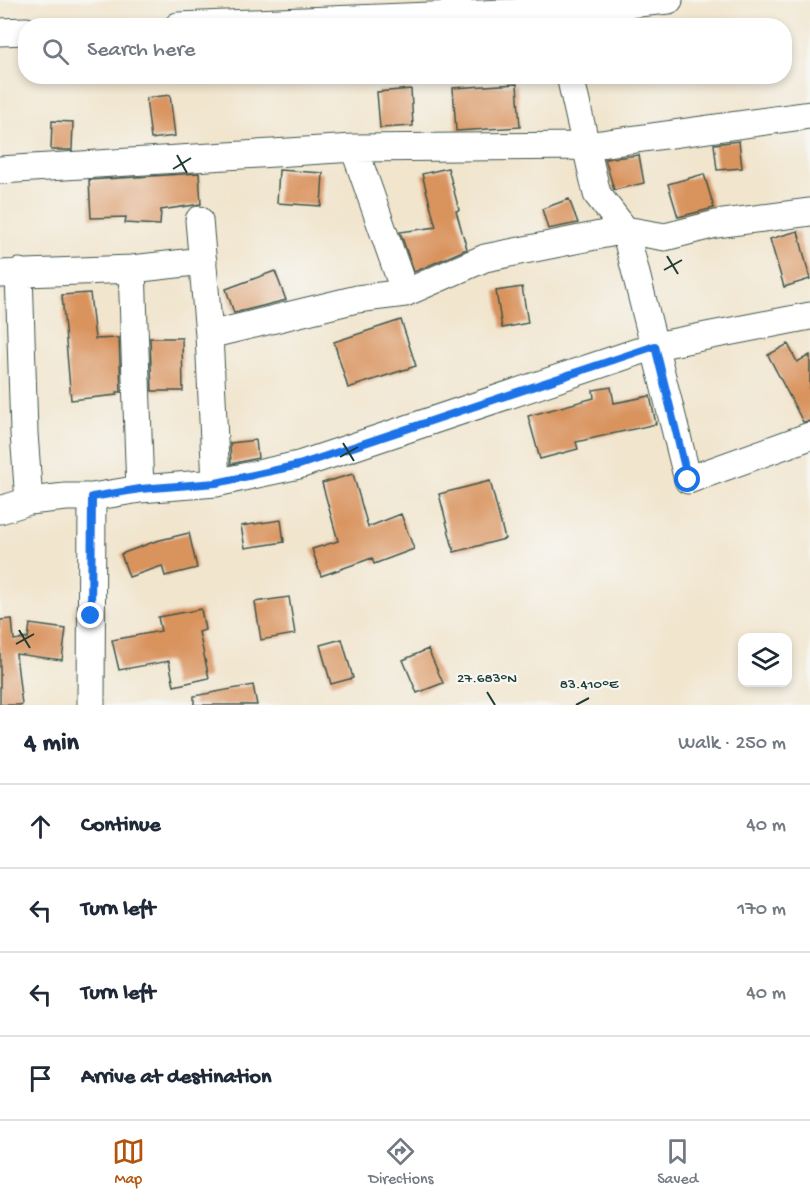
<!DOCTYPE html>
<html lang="en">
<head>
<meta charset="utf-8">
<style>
  :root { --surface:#fff; --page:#f6f6f7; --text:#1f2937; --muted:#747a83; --line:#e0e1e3; --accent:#b45309 }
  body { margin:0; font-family:"Gochi Hand",sans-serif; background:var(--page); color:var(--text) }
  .controls { position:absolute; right:18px; bottom:18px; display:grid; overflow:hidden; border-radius:12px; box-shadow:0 3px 9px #0003 }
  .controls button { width:54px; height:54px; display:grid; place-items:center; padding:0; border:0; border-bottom:2px solid var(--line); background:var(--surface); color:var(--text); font:30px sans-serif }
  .stop { position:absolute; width:18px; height:18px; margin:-14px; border:4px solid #1a73e8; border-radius:50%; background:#fff }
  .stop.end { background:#1a73e8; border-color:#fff; box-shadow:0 2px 6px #0008 }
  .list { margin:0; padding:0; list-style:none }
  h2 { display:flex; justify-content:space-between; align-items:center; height:78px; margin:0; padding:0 24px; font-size:26px }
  h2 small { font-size:20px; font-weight:400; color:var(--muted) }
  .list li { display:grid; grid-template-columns:39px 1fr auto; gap:18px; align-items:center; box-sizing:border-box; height:84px; padding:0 24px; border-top:2px solid var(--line) }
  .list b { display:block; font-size:22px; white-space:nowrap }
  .list em { font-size:20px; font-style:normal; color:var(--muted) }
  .icon { flex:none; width:33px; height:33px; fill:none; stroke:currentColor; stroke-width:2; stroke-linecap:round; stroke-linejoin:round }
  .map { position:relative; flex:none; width:810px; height:705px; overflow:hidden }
  .search { position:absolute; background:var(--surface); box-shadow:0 3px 9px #0003; left:18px; right:18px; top:18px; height:66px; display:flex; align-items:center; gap:15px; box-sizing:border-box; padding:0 21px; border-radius:24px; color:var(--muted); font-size:22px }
  .sheet { height:414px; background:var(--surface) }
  nav { display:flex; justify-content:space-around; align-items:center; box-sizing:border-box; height:84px; border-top:2px solid var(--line); background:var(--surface); font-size:16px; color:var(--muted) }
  nav a { display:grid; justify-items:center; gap:3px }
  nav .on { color:var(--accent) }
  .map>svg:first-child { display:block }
  .building { fill:#d9935d }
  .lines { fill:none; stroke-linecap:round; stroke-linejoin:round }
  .street-casing { stroke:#3e564b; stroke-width:29 }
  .street { stroke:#fff; stroke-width:27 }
  .route { stroke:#1a73e8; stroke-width:8 }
  .ticks { fill:none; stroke:#1f3d34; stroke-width:2 }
  .ticks-label { font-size:15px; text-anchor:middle; fill:#1f3d34; stroke:#f6f6f2; stroke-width:4.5; stroke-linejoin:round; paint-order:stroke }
</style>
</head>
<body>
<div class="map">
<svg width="810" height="705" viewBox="0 0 810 705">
  <rect width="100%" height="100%" fill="#f6f6f2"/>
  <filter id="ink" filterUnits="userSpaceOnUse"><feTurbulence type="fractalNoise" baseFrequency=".0167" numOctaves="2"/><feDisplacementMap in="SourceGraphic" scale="12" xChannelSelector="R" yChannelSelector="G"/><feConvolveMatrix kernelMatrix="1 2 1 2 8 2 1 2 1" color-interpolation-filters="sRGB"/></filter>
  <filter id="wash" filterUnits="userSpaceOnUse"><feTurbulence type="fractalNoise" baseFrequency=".008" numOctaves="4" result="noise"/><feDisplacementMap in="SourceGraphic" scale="24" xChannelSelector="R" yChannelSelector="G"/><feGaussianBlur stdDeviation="1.35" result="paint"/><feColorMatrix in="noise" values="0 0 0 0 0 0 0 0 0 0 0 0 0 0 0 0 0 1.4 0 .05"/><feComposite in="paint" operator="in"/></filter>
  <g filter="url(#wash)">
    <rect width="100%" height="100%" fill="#f1e5ce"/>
    <g id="blocks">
      <path class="building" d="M 517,84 L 520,127 L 456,131 L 453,88 Z
        M 411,89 L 413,126 L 380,128 L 377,92 Z
        M 170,95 L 175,136 L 151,139 L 146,98 Z
        M 52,121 L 73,122 L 72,150 L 51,150 Z
        M 739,141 L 742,168 L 717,170 L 714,144 Z
        M 639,155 L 644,183 L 614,190 L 605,159 Z
        M 448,168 L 459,210 L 456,211 L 467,249 L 414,272 L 400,232 L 436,227 L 422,174 Z
        M 279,170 L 323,173 L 321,206 L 277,203 Z
        M 199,173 L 201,204 L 161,210 L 160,225 L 125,223 L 126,217 L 91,218 L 89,180 Z
        M 704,174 L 714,208 L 678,217 L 668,184 Z
        M 569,199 L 578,223 L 548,229 L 542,209 Z
        M 798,231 L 810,279 L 784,287 L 770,239 Z
        M 275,271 L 286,300 L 234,313 L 226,289 Z
        M 522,287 L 528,323 L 502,328 L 496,291 Z
        M 90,293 L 95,339 L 119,338 L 121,392 L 117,392 L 117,395 L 71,400 L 62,295 Z
        M 401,320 L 416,366 L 348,388 L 334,342 Z
        M 150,338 L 182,338 L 183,391 L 152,391 Z
        M 788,344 L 797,362 L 810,355 L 810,421 L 803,422 L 768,355 Z
        M 611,387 L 614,403 L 650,396 L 656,424 L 576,442 L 578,449 L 540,459 L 528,416 L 594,398 L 593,390 Z
        M 256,440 L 258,458 L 231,464 L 230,443 Z
        M 353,474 L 368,527 L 401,514 L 414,549 L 374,564 L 372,558 L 321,576 L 312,549 L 338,541 L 322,483 Z
        M 490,481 L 505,539 L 454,552 L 439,494 Z
        M 281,520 L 284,542 L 245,548 L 241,526 Z
        M 189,533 L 197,568 L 165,576 L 162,566 L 129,577 L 121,554 L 156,541 Z
        M 289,597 L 295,634 L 261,640 L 255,602 Z
        M 201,609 L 205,630 L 199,632 L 209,678 L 174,686 L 169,661 L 119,670 L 112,640 L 161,631 L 158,617 Z
        M 12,619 L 14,640 L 28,638 L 30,624 L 66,629 L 62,660 L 16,654 L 22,705 L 0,705 L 0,620 Z
        M 342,639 L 353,678 L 331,684 L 320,645 Z
        M 428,649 L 443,683 L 417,693 L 403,660 Z
        M 253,685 L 257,705 L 194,705 L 194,696 Z"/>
    </g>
  </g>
  <g filter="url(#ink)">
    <use href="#blocks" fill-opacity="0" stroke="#3e564b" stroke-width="1.5"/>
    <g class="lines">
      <defs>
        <path id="street" d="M 178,26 L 555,11 L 669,0
          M 0,32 L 26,31
          M 570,76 L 597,194 L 625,230 L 688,480 L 810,436
          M 354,148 L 405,293
          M 0,170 L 354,148 L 586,146 L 810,115
          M 199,220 L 209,335 L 216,483
          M 132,269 L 140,489
          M 19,272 L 24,433 L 29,501
          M 0,274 L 132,269 L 203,261
          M 209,335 L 357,299 L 405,293 L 485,258 L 625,230 L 665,237 L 716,224 L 810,212
          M 0,510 L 29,501 L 66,497 L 92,497 L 140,489 L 216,483 L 299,465 L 655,346 L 810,316
          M 91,705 L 92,497"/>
      </defs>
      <use href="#street" class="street-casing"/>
      <use href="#street" class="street"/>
    </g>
  </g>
  <g class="lines" filter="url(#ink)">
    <path class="route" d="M 91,616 L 92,497 L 140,489 L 216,483 L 299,465 L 655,346 L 688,480"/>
  </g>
  <path class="ticks" d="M 177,155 L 187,173M 173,169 L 191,158M 667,256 L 678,274M 664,270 L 682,260M 343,443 L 354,461M 340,457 L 358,447M 19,630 L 30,648M 16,644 L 34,634M 487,692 L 495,705M 576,705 L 589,698"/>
  <g class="ticks-label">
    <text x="487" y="682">27.683°N</text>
    <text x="589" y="688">83.410°E</text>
  </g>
</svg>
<div class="controls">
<button><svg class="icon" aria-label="layers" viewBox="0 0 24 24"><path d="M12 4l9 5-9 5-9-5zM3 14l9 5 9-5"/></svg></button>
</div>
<div class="stop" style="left:688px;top:480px"></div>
<div class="stop end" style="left:91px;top:616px"></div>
<div class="search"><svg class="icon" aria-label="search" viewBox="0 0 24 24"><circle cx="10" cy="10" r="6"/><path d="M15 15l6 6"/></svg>Search here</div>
</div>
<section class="sheet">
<h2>4 min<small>Walk · 250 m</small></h2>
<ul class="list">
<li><svg class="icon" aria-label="ahead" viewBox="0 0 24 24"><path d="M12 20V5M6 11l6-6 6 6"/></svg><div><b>Continue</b></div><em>40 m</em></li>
<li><svg class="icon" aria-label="left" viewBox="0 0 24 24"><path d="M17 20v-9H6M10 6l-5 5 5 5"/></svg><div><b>Turn left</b></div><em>170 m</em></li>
<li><svg class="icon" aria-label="left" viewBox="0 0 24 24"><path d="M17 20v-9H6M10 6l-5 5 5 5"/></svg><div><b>Turn left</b></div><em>40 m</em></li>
<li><svg class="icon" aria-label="arrive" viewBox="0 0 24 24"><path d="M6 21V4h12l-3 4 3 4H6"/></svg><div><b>Arrive at destination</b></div></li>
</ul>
</section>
<nav>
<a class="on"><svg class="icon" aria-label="map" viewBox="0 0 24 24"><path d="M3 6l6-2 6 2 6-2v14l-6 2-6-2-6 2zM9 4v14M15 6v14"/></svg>Map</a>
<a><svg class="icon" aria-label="directions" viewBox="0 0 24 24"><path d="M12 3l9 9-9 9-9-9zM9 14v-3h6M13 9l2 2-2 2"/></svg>Directions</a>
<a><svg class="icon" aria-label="saved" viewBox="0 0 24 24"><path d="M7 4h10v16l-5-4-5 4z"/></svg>Saved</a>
</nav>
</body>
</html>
